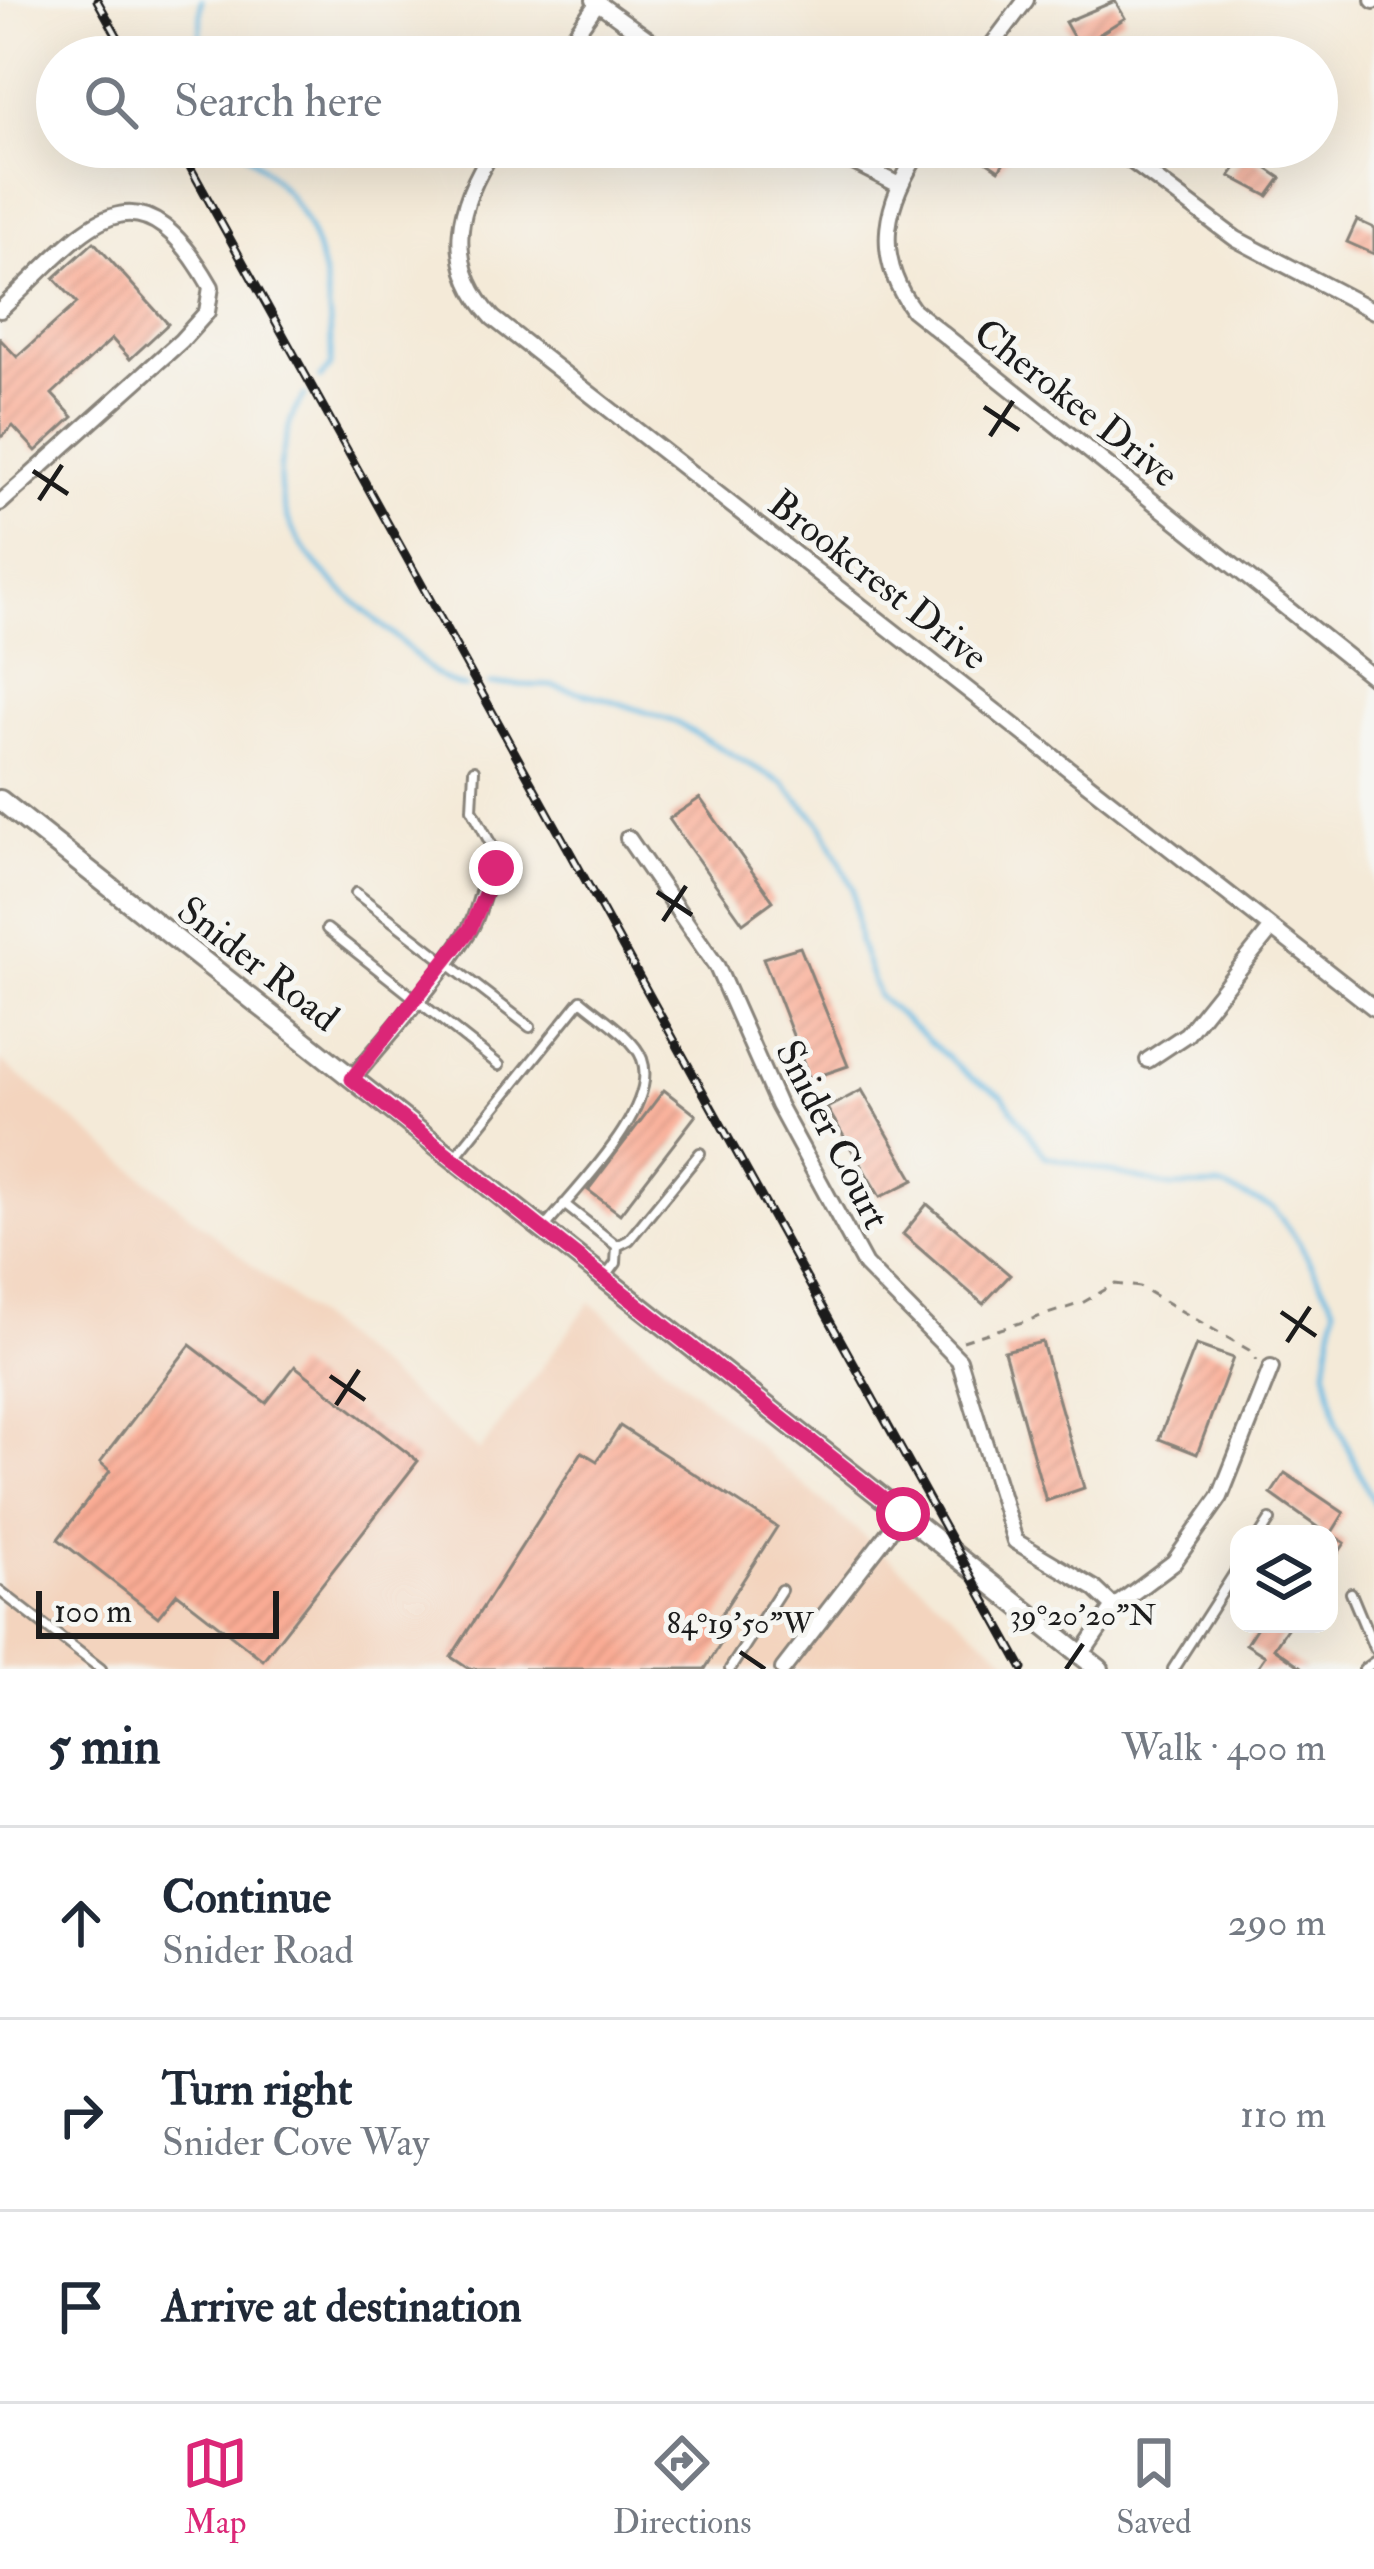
<!DOCTYPE html>
<html lang="en">
<head>
<meta charset="utf-8">
<style>
  :root { --surface:#fff; --page:#f2f2f3; --text:#1f2937; --muted:#747a83; --line:#e0e1e3; --accent:#db2777 }
  body { margin:0; font-family:"IM FELL Double Pica",serif; background:var(--page); color:var(--text) }
  .controls { position:absolute; right:36px; bottom:36px; display:grid; overflow:hidden; border-radius:24px; box-shadow:0 12px 48px #0002 }
  .controls button { width:108px; height:108px; display:grid; place-items:center; padding:0; border:0; border-bottom:3px solid var(--line); background:var(--surface); color:var(--text); font:60px sans-serif }
  .scale { position:absolute; left:36px; bottom:30px; width:243px; box-sizing:border-box; padding-left:12px; border:6px solid #1c1c1c; border-top:0; font-size:33px; line-height:42px; white-space:nowrap; color:#1c1c1c; -webkit-text-stroke:9px #f6f6f2; paint-order:stroke }
  .stop { position:absolute; width:36px; height:36px; margin:-27px; border:9px solid #db2777; border-radius:50%; background:#fff }
  .stop.end { background:#db2777; border-color:#fff; box-shadow:0 3px 12px #0008 }
  .list { margin:0; padding:0; list-style:none }
  h2 { display:flex; justify-content:space-between; align-items:center; height:156px; margin:0; padding:0 48px; font-size:51px }
  h2 small { font-size:39px; font-weight:400; color:var(--muted) }
  .list li { display:grid; grid-template-columns:78px 1fr auto; gap:36px; align-items:center; box-sizing:border-box; height:192px; padding:0 48px; border-top:3px solid var(--line) }
  .list b { display:block; font-size:45px; white-space:nowrap }
  .list p { margin:0; font-size:39px; white-space:nowrap; color:var(--muted) }
  .list em { font-size:39px; font-style:normal; color:var(--muted) }
  .icon { flex:none; width:66px; height:66px; fill:none; stroke:currentColor; stroke-width:2; stroke-linecap:round; stroke-linejoin:round }
  .map { position:relative; flex:none; width:1374px; height:1669px; overflow:hidden }
  .search { position:absolute; background:var(--surface); box-shadow:0 12px 48px #0002; left:36px; right:36px; top:36px; height:132px; display:flex; align-items:center; gap:30px; box-sizing:border-box; padding:0 42px; border-radius:66px; color:var(--muted); font-size:45px }
  .sheet { height:732px; background:var(--surface) }
  nav { display:flex; justify-content:space-around; align-items:center; box-sizing:border-box; height:168px; border-top:3px solid var(--line); background:var(--surface); font-size:33px; color:var(--muted) }
  nav a { display:grid; justify-items:center; gap:6px }
  nav .on { color:var(--accent) }
  .map>svg:first-child { display:block }
  .built { fill:#f3d4be }
  .lines { fill:none; stroke-linecap:round; stroke-linejoin:round }
  .stream { stroke:#67bae2; stroke-width:4.5 }
  .building { fill:url(#building-hatch) }
  .service-casing { stroke:#88837a; stroke-width:14 }
  .minor-casing { stroke:#88837a; stroke-width:20 }
  .tertiary-casing { stroke:#88837a; stroke-width:24 }
  .path { stroke:#88837a; stroke-width:3; stroke-dasharray:9 9; stroke-linecap:butt }
  .service { stroke:#fff; stroke-width:8 }
  .minor { stroke:#fff; stroke-width:14 }
  .tertiary { stroke:#fff; stroke-width:18 }
  .rail-casing { stroke:#1c1c1c; stroke-width:9 }
  .rail { stroke:#f6f6f2; stroke-width:4.5; stroke-dasharray:14; stroke-linecap:butt }
  .route { stroke:#db2777; stroke-width:15 }
  .ticks { fill:none; stroke:#1c1c1c; stroke-width:4.5 }
  .labels { text-anchor:middle; stroke-width:10; stroke-linejoin:round; paint-order:stroke }
  .street-label { font-size:39px; fill:#1c1c1c; stroke:#f6f6f2 }
  .ticks-label { font-size:30px; text-anchor:middle; fill:#1c1c1c; stroke:#f6f6f2; stroke-width:10; stroke-linejoin:round; paint-order:stroke }
</style>
</head>
<body>
<div class="map">
<svg width="1374" height="1669" viewBox="0 0 1374 1669">
  <defs>
    <pattern id="building-hatch" width="6" height="6" patternUnits="userSpaceOnUse" patternTransform="scale(3)"><rect width="6" height="6" fill="#faac94"/><path d="M-1 1l2-2M0 6l6-6M5 7l2-2" fill="none" stroke="#d6937f"/></pattern>
  </defs>
  <rect width="100%" height="100%" fill="#f6f6f2"/>
  <filter id="ink" filterUnits="userSpaceOnUse"><feTurbulence type="fractalNoise" baseFrequency=".00833" numOctaves="2"/><feDisplacementMap in="SourceGraphic" scale="24" xChannelSelector="R" yChannelSelector="G"/><feConvolveMatrix kernelMatrix="1 2 1 2 8 2 1 2 1" color-interpolation-filters="sRGB"/></filter>
  <filter id="wash" filterUnits="userSpaceOnUse"><feTurbulence type="fractalNoise" baseFrequency=".004" numOctaves="4" result="noise"/><feDisplacementMap in="SourceGraphic" scale="48" xChannelSelector="R" yChannelSelector="G"/><feGaussianBlur stdDeviation="2.7" result="paint"/><feColorMatrix in="noise" values="0 0 0 0 0 0 0 0 0 0 0 0 0 0 0 0 0 1.4 0 .05"/><feComposite in="paint" operator="in"/></filter>
  <g filter="url(#wash)">
    <rect width="100%" height="100%" fill="#f4ead8"/>
    <path class="built" d="M 0,1060 L 480,1451 L 590,1302 L 1019,1669 L 0,1669 Z"/>
    <g class="lines">
      <path class="stream" d="M 200,57 L 201,0
        M 240,147 C 257,164 280,182 293,201 C 326,249 332,310 331,366 L 320,379
        M 305,396 C 291,411 289,428 284,447 C 261,536 340,587 399,640 C 421,659 436,683 466,687
        M 489,684 L 552,686 L 604,698 L 675,722 L 784,784 L 821,824 L 853,888 L 859,942 L 878,996 L 971,1078 L 1002,1095 L 1045,1156 L 1172,1187 L 1220,1186 L 1273,1208 L 1298,1241 L 1335,1307 L 1326,1369 L 1337,1423 L 1374,1504"/>
    </g>
    <g id="blocks">
      <path class="building" d="M 1115,1 L 1125,18 L 1079,47 L 1065,22 Z
        M 986,147 L 1014,147 L 999,170 L 980,157 Z
        M 1246,154 L 1281,178 L 1268,196 L 1230,176 Z
        M 1357,220 L 1374,228 L 1374,254 L 1347,242 Z
        M 94,242 L 168,324 L 130,359 L 112,339 L 52,394 L 73,417 L 36,451 L 13,426 L 0,438 L 0,339 L 17,357 L 77,303 L 54,278 Z
        M 700,798 L 773,901 L 743,923 L 669,819 Z
        M 800,947 L 848,1066 L 810,1079 L 763,958 Z
        M 664,1090 L 696,1115 L 620,1214 L 588,1190 Z
        M 862,1090 L 914,1180 L 880,1197 L 827,1108 Z
        M 927,1204 L 1010,1275 L 983,1304 L 903,1234 Z
        M 1042,1342 L 1084,1488 L 1046,1501 L 1004,1351 Z
        M 190,1345 L 266,1403 L 295,1366 L 418,1461 L 263,1660 L 177,1593 L 158,1617 L 58,1539 L 110,1471 L 100,1462 Z
        M 1196,1345 L 1233,1358 L 1197,1454 L 1159,1439 Z
        M 620,1426 L 777,1527 L 717,1621 L 730,1629 L 705,1669 L 469,1669 L 451,1657 L 582,1452 L 597,1461 Z
        M 1285,1473 L 1344,1513 L 1331,1534 L 1345,1543 L 1329,1567 L 1329,1534 L 1317,1534 L 1320,1529 L 1271,1494 Z
        M 1259,1624 L 1290,1624 L 1274,1648 L 1304,1669 L 1256,1669 L 1265,1656 L 1246,1644 Z"/>
    </g>
  </g>
  <g filter="url(#ink)">
    <use href="#blocks" fill-opacity="0" stroke="#88837a" stroke-width="3"/>
    <g class="lines">
      <defs>
        <path id="service" d="M 474,770 L 472,809 L 501,863
          M 356,893 L 530,1027
          M 327,929 L 499,1065
          M 454,1158 L 581,1000 C 598,1015 634,1037 642,1059 C 660,1108 575,1190 546,1226
          M 564,1204 L 617,1246 L 616,1263 L 607,1275
          M 617,1246 L 629,1240 L 700,1153
          M 1261,1534 L 1270,1520
          M 0,1591 L 101,1669
          M 1351,1593 L 1374,1648
          M 730,1669 L 781,1590
          M 1173,1669 L 1239,1566
          M 1364,1669 L 1374,1662"/>
        <path id="minor" d="M 594,0 L 673,57
          M 1373,0 L 1374,1
          M 559,57 L 598,2
          M 983,57 L 1026,0
          M 495,147 C 457,204 442,263 493,318 L 1374,1008
          M 824,147 L 897,184
          M 922,147 C 885,202 872,254 913,310 L 1374,678
          M 1113,147 L 1236,239 L 1374,311
          M 0,310 C 82,235 133,149 211,287 L 207,312 L 181,341 L 0,503
          M 628,838 L 717,967 L 778,1105 L 865,1265 L 959,1360 L 1015,1541 L 1094,1588 L 1114,1607
          M 1148,1060 L 1187,1034 L 1272,928
          M 352,1079 C 391,1031 436,983 469,930 C 483,908 480,881 501,864
          M 1081,1655 L 1114,1607 L 1174,1562 L 1220,1497 L 1271,1368
          M 783,1669 L 903,1514"/>
        <path id="tertiary" d="M 0,800 L 1099,1669"/>
      </defs>
      <use href="#service" class="service-casing"/>
      <use href="#minor" class="minor-casing"/>
      <use href="#tertiary" class="tertiary-casing"/>
      <path class="path" d="M 963,1341 L 1082,1303 L 1115,1284 L 1140,1287 L 1249,1350 L 1256,1360"/>
      <use href="#service" class="service"/>
      <use href="#minor" class="minor"/>
      <use href="#tertiary" class="tertiary"/>
      <defs>
        <path id="rail" d="M 97,0 L 129,57
          M 179,147 L 1023,1669"/>
      </defs>
      <use href="#rail" class="rail-casing"/>
      <use href="#rail" class="rail"/>
    </g>
  </g>
  <g class="lines" filter="url(#ink)">
    <path class="route" d="M 496,868 L 470,929 L 352,1079 L 903,1514"/>
  </g>
  <path class="ticks" d="M 984,407 L 1019,430M 990,436 L 1013,401M 33,471 L 68,494M 39,500 L 62,465M 657,892 L 692,915M 663,921 L 686,886M 1281,1312 L 1316,1336M 1287,1342 L 1310,1307M 330,1376 L 365,1400M 336,1405 L 359,1370M 740,1652 L 765,1669M 1066,1669 L 1083,1644"/>
  <g class="labels">
    <g class="street-label">
      <text transform="translate(1077 402) rotate(38)" y="14">Cherokee Drive</text>
      <text transform="translate(879 579) rotate(38)" y="14">Brookcrest Drive</text>
      <text transform="translate(259 963) rotate(38)" y="14">Snider Road</text>
      <text transform="translate(834 1134) rotate(63)" y="14">Snider Court</text>
    </g>
  </g>
  <g class="ticks-label">
    <text x="1083" y="1625">39°20'20"N</text>
    <text x="740" y="1633">84°19'50"W</text>
  </g>
</svg>
<div class="controls">
<button><svg class="icon" aria-label="layers" viewBox="0 0 24 24"><path d="M12 4l9 5-9 5-9-5zM3 14l9 5 9-5"/></svg></button>
</div>
<div class="scale">100 m</div>
<div class="stop" style="left:903px;top:1514px"></div>
<div class="stop end" style="left:496px;top:868px"></div>
<div class="search"><svg class="icon" aria-label="search" viewBox="0 0 24 24"><circle cx="10" cy="10" r="6"/><path d="M15 15l6 6"/></svg>Search here</div>
</div>
<section class="sheet">
<h2>5 min<small>Walk · 400 m</small></h2>
<ul class="list">
<li><svg class="icon" aria-label="ahead" viewBox="0 0 24 24"><path d="M12 20V5M6 11l6-6 6 6"/></svg><div><b>Continue</b><p>Snider Road</p></div><em>290 m</em></li>
<li><svg class="icon" aria-label="right" viewBox="0 0 24 24"><path d="M7 20v-9h11M14 6l5 5-5 5"/></svg><div><b>Turn right</b><p>Snider Cove Way</p></div><em>110 m</em></li>
<li><svg class="icon" aria-label="arrive" viewBox="0 0 24 24"><path d="M6 21V4h12l-3 4 3 4H6"/></svg><div><b>Arrive at destination</b></div></li>
</ul>
</section>
<nav>
<a class="on"><svg class="icon" aria-label="map" viewBox="0 0 24 24"><path d="M3 6l6-2 6 2 6-2v14l-6 2-6-2-6 2zM9 4v14M15 6v14"/></svg>Map</a>
<a><svg class="icon" aria-label="directions" viewBox="0 0 24 24"><path d="M12 3l9 9-9 9-9-9zM9 14v-3h6M13 9l2 2-2 2"/></svg>Directions</a>
<a><svg class="icon" aria-label="saved" viewBox="0 0 24 24"><path d="M7 4h10v16l-5-4-5 4z"/></svg>Saved</a>
</nav>
</body>
</html>
